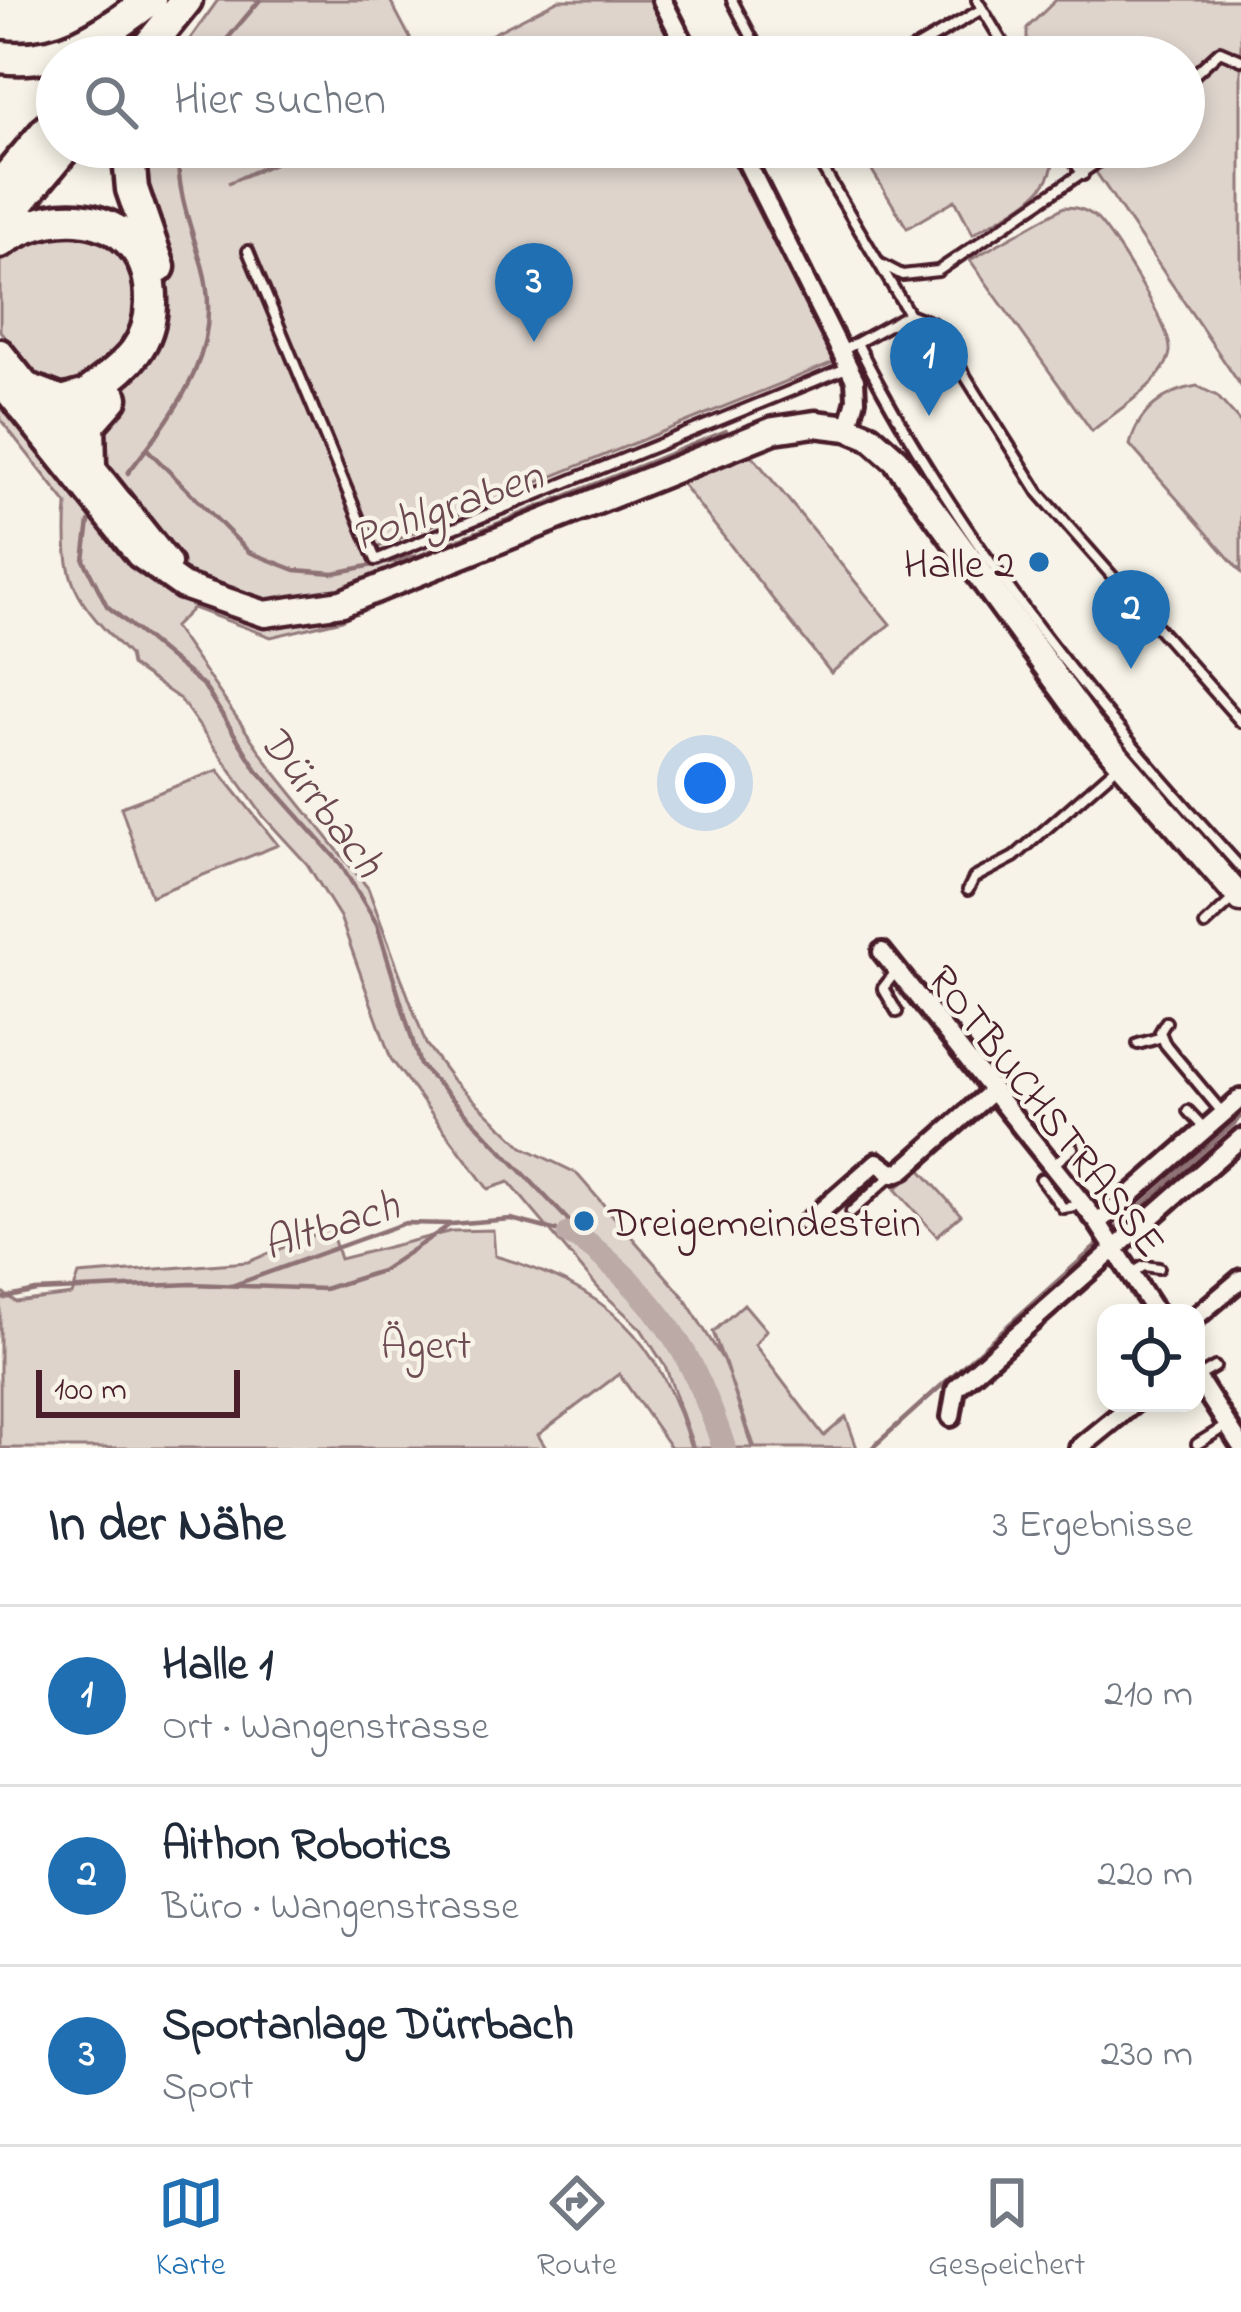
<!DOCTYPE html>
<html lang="de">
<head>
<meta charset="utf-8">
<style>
  :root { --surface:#fff; --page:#f6f6f7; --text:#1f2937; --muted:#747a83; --line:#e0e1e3; --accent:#1f6fb2 }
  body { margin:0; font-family:"Indie Flower",sans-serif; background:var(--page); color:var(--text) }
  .controls { position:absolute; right:36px; bottom:36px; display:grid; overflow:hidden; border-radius:24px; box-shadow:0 6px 18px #0003 }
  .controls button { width:108px; height:108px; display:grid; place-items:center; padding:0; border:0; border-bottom:3px solid var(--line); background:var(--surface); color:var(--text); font:60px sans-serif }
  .scale { position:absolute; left:36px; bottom:30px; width:204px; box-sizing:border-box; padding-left:12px; border:6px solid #4a1f2b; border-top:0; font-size:33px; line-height:42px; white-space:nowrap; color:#4a1f2b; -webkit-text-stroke:9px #f7f3e8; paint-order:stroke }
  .you { position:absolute; left:705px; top:783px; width:42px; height:42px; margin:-30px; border:9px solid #fff; border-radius:50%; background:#1a73e8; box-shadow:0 0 0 18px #1a73e833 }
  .badge { display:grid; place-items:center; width:78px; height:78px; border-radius:50%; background:var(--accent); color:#fff; font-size:39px; font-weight:700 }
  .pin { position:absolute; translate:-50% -99px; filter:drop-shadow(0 3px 6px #0008) }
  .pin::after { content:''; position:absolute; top:63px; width:42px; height:36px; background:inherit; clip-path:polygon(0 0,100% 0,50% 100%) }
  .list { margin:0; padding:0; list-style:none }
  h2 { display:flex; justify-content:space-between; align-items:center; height:156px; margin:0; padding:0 48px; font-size:51px }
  h2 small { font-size:39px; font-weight:400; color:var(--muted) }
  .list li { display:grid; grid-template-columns:78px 1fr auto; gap:36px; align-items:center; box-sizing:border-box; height:180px; padding:0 48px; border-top:3px solid var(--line) }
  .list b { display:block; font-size:45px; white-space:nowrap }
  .list p { margin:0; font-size:39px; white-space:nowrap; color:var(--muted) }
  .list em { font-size:39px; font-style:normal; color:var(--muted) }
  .icon { flex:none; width:66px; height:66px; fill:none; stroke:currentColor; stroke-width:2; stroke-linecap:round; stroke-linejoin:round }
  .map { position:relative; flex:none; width:1241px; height:1448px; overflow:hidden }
  .search { position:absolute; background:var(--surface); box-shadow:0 6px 18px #0003; left:36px; right:36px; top:36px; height:132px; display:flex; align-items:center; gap:30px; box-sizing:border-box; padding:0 42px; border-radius:66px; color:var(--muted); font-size:45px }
  .sheet { height:696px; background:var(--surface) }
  nav { display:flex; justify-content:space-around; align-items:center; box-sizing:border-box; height:168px; border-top:3px solid var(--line); background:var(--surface); font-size:33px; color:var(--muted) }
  nav a { display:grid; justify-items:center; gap:6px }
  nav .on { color:var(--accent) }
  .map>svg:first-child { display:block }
  .green { fill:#ded4cc; stroke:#947a7c; stroke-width:3 }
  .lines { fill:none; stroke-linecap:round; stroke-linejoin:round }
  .stream { stroke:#8e7275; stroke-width:4.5 }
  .river { stroke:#bcaaa7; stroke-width:24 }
  .service-casing { stroke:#4a1f2b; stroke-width:16 }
  .minor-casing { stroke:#4a1f2b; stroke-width:26 }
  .secondary-casing { stroke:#4a1f2b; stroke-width:33 }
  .motorway-casing { stroke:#4a1f2b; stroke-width:39 }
  .service { stroke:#f7f3e8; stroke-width:8 }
  .minor { stroke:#f7f3e8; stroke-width:16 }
  .secondary { stroke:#f7f3e8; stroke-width:24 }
  .motorway { stroke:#f7f3e8; stroke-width:30 }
  .poi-dot { fill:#1f6fb2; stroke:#f7f3e8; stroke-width:4.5 }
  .labels { text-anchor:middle; stroke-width:9; stroke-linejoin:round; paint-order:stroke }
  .poi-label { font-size:42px; fill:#4a1f2b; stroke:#f7f3e8; text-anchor:end }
  .street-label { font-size:42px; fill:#4a1f2b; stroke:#f7f3e8 }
  .park-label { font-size:42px; fill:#6f4c53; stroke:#f7f3e8 }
  .water-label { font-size:45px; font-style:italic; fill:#6c4950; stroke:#f7f3e8 }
</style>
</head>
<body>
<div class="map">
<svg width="1241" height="1448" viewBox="0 0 1241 1448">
  <rect width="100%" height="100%" fill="#f7f3e8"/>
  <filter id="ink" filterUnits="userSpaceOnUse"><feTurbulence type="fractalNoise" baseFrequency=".00833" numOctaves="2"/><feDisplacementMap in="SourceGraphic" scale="24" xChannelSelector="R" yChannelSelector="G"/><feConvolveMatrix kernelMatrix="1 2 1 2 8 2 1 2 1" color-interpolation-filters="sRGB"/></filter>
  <g filter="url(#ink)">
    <path class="green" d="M 218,0 L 390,0 L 419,55 L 177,57 Z
      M 559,0 L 650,0 L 679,57 L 447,57 Z
      M 1056,0 L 1241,0 L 1241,386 L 1079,147 L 1184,147 L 1184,57 L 1027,57 L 1027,28 Z
      M 128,147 L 288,147 L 290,154 L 228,183 L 314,147 L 725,147 L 834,362 L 376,548 L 412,576 L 342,620 L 271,637 L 193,608 L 174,627 L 273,770 L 368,888 L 426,1044 L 452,1079 L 523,1147 L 576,1173 L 683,1296 L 725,1363 L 752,1448 L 694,1448 L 666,1368 L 641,1329 L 599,1289 L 509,1182 L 488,1189 L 391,1059 L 340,917 L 307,864 L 264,817 L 180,699 L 131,665 L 129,655 C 74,598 62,585 67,504 L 0,419 L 0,371 L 93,412 C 204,325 159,264 128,147 Z
      M 910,147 L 1052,147 C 1063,193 1005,214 973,234 L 955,200 L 907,228 L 870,167 Z
      M 1064,207 C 1077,207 1089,210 1098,220 C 1115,238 1173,330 1170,352 C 1166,382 1113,413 1092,431 L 970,260 Z
      M 77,229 C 179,271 141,339 71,389 L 48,387 L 0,331 L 0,259 L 41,231 Z
      M 1197,386 L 1217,396 L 1241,423 L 1241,572 L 1130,445 C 1138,412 1164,391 1197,386 Z
      M 750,453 L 890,624 L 831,673 L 679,480 Z
      M 218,770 L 278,845 L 151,896 L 121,807 Z
      M 919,1168 L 961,1215 L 937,1236 L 895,1189 Z
      M 330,1228 L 340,1259 L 452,1231 L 493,1230 L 495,1256 C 607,1288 658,1336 691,1448 L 671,1448 L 619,1374 L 538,1435 L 546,1448 L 0,1448 L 0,1291 L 16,1302 L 72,1295 L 79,1275 L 248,1262 Z
      M 744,1304 L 766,1330 L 755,1345 L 824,1436 L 846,1417 L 857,1448 L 755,1448 L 713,1332 Z"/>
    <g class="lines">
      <path class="stream" d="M 212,57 L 260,0
        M 147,449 L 249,552 L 295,570 L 334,573 L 418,556 L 726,431
        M 128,473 C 177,409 226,350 202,265 C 190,225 176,189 178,147
        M 89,522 L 84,560 L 107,606 L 204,686 L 257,770 L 340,863 L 377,924 L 420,1065 L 588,1241
        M 1111,1233 L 1241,1117
        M 234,1285 L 405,1223 L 451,1224
        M 0,1299 L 36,1291 L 192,1284 L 324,1289 L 381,1271 L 451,1224 L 511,1219 L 569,1234
        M 872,1448 L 1102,1241"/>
      <path class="river" d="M 569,1234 C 591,1243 604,1258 621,1273 C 676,1325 701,1377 724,1448"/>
      <defs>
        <path id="service" d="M 732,0 L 762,57
          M 977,0 L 1011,57
          M 900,57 L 982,9
          M 1184,84 L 1220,51 L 1241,60
          M 810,147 L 909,314 L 932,323 L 1039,493 L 1241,722
          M 1065,147 L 1083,175
          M 818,161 L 845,147
          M 248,251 L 376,560 L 849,367
          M 883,265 L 902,275 L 938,271 L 1120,147
          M 857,343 C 955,536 1096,709 1241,868
          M 842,351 L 909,314
          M 968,890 L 974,878 L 1014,857 L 1119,765
          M 1205,925 L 1232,900
          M 895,973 L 883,988 L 897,1012
          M 1166,1022 L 1160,1032 L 1165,1044 L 1221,1111
          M 1138,1044 L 1162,1037
          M 1188,1111 L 1204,1128
          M 1053,1165 L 1073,1148
          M 1041,1179 L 1063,1208 L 1082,1205
          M 851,1212 L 892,1175
          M 1132,1273 L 1144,1266 L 1159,1268
          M 1198,1377 L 1215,1367
          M 1197,1444 L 1226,1426"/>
        <path id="minor" d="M 662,0 L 691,57
          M 739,147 L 855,380 L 856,400 L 848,428
          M 882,952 L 1098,1223 L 1156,1313
          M 807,1223 L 877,1162 L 893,1174 L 903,1170 L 991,1092
          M 1098,1223 L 1241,1098
          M 1196,1317 L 1241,1279
          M 1196,1376 L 1241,1446
          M 951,1417 L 956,1388 L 1241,1138
          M 1079,1448 L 1134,1403"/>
        <path id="secondary" d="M 0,352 L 168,563
          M 0,382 L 139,555 L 183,586 L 265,614 L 342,603 L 774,430 L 815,424 L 848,428 L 870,437 L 896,460 L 1092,728 L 1241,899"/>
        <path id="motorway" d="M 0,57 C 62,65 103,35 150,0
          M 140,57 L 186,0
          M 128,147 L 132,189 L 159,267
          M 0,186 L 57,119
          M 0,225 L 65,147
          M 0,242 C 60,199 153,214 151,303 C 150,374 83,378 61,428
          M 28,389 L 62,402 L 91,394
          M 90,465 L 89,424 L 112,398"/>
      </defs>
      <use href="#service" class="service-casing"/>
      <use href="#minor" class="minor-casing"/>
      <use href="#secondary" class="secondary-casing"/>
      <use href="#motorway" class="motorway-casing"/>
      <use href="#service" class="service"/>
      <use href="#minor" class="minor"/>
      <use href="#secondary" class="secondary"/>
      <use href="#motorway" class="motorway"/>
    </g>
  </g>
  <g class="poi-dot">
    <circle cx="1039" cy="562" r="12"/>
    <circle cx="584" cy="1221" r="12"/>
  </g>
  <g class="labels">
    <g class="poi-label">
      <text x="1015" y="577">Halle 2</text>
      <text x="608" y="1236" text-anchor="start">Dreigemeindestein</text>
    </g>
    <g class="street-label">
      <text transform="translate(1048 1110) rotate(52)" y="15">ROTBUCHSTRASSE</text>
    </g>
    <g class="park-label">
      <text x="426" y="1358">Ägert</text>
    </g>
    <g class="water-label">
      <text transform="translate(446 504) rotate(-19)" y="16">Pohlgraben</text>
      <text transform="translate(323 800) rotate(53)" y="16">Dürrbach</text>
      <text transform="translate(330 1223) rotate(-18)" y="16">Altbach</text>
    </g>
  </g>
</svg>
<div class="controls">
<button><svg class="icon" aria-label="locate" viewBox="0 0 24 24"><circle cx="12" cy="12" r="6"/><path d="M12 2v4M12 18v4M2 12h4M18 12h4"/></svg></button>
</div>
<div class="scale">100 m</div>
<div class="you"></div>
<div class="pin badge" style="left:929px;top:416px">1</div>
<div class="pin badge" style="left:1131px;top:669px">2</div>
<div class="pin badge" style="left:534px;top:342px">3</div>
<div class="search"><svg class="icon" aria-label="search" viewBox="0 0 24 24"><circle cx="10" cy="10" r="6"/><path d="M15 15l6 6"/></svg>Hier suchen</div>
</div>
<section class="sheet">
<h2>In der Nähe<small>3 Ergebnisse</small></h2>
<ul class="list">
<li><span class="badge">1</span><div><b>Halle 1</b><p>Ort · Wangenstrasse</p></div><em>210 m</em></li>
<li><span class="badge">2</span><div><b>Aithon Robotics</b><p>Büro · Wangenstrasse</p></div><em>220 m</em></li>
<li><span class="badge">3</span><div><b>Sportanlage Dürrbach</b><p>Sport</p></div><em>230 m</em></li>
</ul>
</section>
<nav>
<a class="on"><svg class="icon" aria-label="map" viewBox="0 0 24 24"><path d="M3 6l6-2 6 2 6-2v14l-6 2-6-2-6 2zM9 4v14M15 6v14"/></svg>Karte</a>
<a><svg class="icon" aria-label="directions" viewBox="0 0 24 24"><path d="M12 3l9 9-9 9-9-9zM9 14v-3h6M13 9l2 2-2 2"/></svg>Route</a>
<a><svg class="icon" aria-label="saved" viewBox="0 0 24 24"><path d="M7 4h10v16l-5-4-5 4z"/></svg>Gespeichert</a>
</nav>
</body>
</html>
